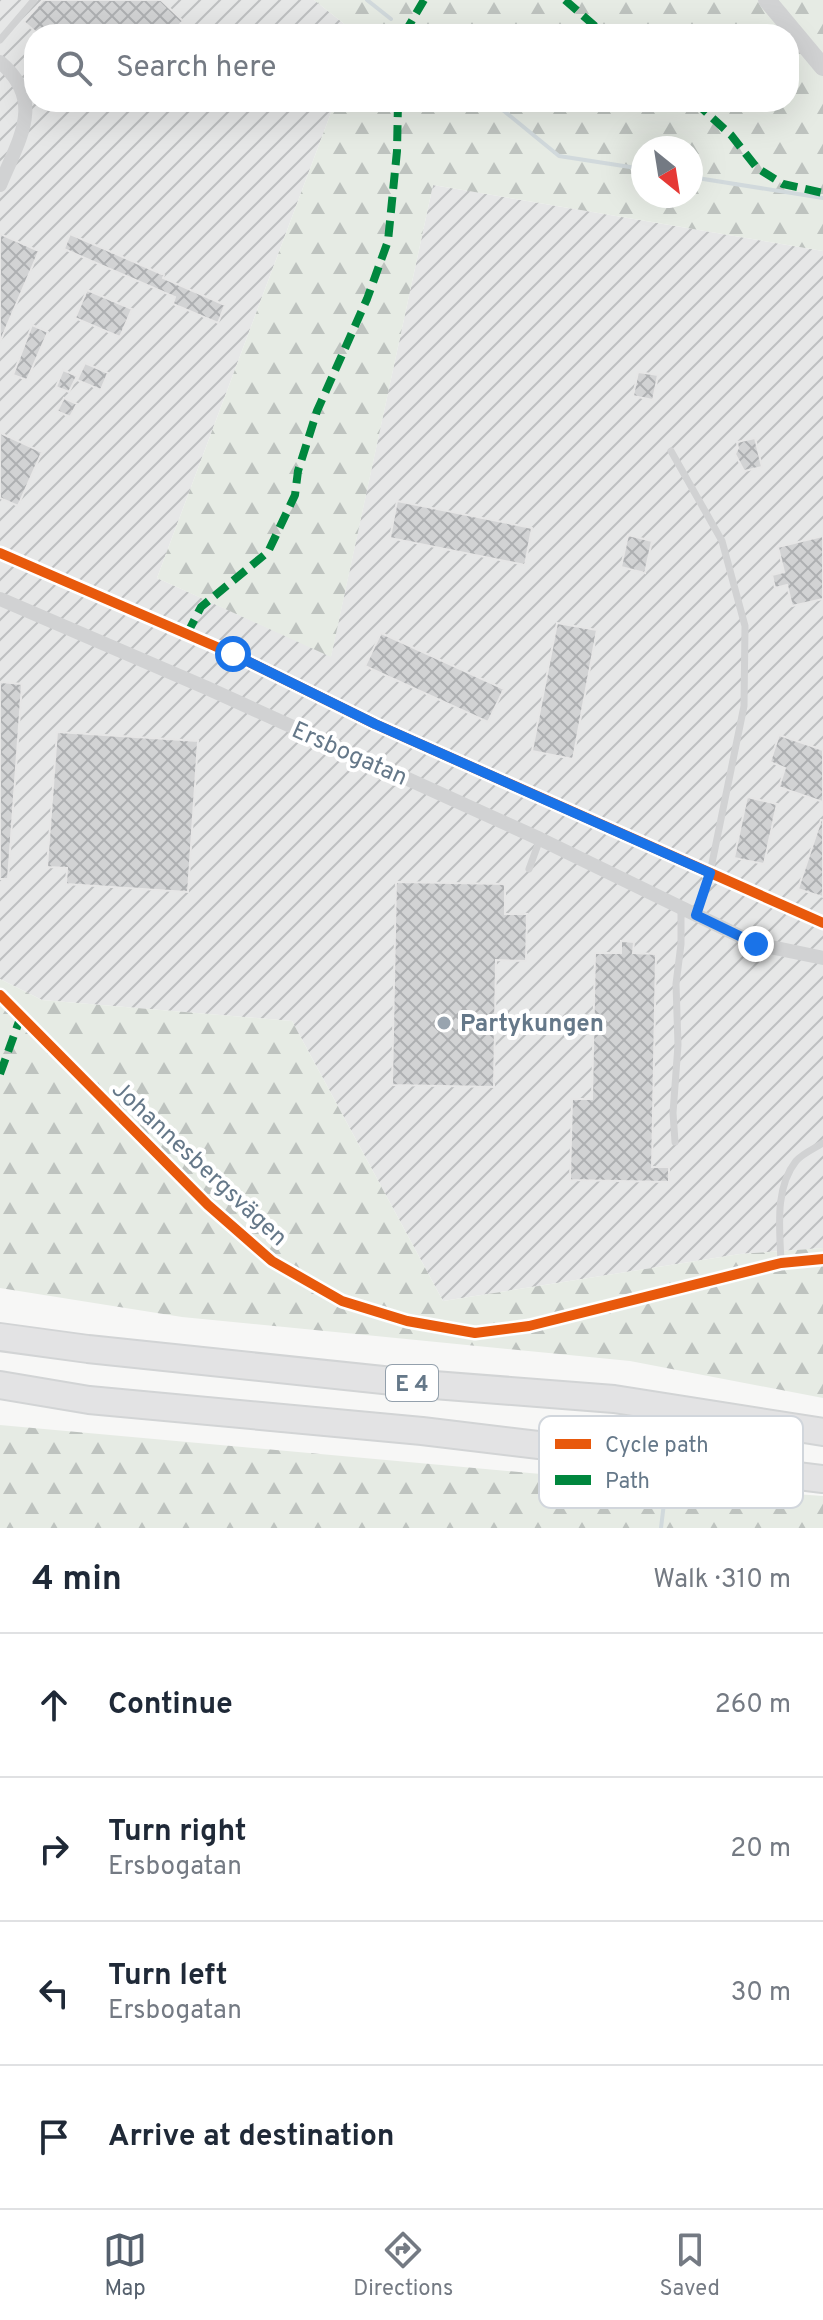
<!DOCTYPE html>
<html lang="en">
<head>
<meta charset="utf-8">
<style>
  :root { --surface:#fff; --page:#f6f6f7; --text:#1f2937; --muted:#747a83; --line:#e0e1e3; --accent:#55606d }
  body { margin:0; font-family:Overpass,sans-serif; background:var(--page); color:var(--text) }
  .compass { position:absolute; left:631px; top:136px; width:72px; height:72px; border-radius:50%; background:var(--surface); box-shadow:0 8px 32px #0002; rotate:150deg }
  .stop { position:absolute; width:24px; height:24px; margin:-18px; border:6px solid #1a73e8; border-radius:50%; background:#fff }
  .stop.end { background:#1a73e8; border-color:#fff; box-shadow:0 2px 8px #0008 }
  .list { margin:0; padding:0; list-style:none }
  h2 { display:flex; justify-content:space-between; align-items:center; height:104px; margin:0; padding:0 32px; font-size:34px }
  h2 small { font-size:26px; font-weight:400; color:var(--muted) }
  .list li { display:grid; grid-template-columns:52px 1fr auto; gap:24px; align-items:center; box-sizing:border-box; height:144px; padding:0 32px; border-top:2px solid var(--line) }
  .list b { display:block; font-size:30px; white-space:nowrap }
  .list p { margin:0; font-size:26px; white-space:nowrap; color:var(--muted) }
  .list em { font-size:26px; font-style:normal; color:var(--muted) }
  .icon { flex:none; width:44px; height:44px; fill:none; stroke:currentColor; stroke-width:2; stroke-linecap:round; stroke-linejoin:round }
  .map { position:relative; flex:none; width:823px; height:1528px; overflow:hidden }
  .search { position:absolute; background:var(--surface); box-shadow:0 8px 32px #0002; left:24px; right:24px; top:24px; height:88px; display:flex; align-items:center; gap:20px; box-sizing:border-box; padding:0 28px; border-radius:32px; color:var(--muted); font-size:30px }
  .sheet { height:680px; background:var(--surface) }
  nav { display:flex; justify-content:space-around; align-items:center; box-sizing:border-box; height:112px; border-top:2px solid var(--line); background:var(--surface); font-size:22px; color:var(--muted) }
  nav a { display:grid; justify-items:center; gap:4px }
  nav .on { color:var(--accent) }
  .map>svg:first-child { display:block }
  .industrial { fill:url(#industrial-furrows) }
  .forest { fill:url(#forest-firs); fill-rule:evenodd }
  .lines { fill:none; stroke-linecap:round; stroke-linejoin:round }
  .stream { stroke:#d1d9dc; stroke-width:4 }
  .building { fill:url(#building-cross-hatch); stroke:#e6e6e6; stroke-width:2 }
  .motorway-casing { stroke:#d2d4d5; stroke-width:30 }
  .service { stroke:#d1d2d3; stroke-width:7 }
  .minor { stroke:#d1d2d3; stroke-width:14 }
  .tertiary { stroke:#d1d2d3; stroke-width:18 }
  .motorway { stroke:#e3e3e4; stroke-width:26 }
  .quiet { stroke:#00873e; stroke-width:8; stroke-dasharray:16 8; stroke-linecap:butt }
  .cycleway-casing { stroke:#fff; stroke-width:15 }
  .cycleway { stroke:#e8590c; stroke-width:10 }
  .route { stroke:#1a73e8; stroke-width:10 }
  .poi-dot { fill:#98a4af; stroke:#fff; stroke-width:3 }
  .labels { text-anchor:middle; stroke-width:8; stroke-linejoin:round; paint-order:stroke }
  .shield { fill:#fff; stroke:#93a0ac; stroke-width:2 }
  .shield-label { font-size:22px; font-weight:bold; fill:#657889 }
  .street-label { font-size:24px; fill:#657889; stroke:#fff }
  .poi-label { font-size:24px; font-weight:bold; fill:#657889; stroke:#fff; text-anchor:start }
  .key { fill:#fff; stroke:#d1d6dc; stroke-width:2 }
  .key-label { font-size:22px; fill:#657889 }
</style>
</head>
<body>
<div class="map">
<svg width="823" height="1528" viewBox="0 0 823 1528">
  <defs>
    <pattern id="industrial-furrows" width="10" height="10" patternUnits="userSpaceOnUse" patternTransform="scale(2)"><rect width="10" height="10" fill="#e6e7e7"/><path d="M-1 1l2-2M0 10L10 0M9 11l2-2" fill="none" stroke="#bec0c1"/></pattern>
    <pattern id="forest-firs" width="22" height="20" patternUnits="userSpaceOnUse" patternTransform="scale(2)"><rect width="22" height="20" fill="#e6ebe4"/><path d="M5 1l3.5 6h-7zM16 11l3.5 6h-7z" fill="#bec3bf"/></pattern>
    <pattern id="building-cross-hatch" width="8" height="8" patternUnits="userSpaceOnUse" patternTransform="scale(2)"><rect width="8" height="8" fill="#d2d3d4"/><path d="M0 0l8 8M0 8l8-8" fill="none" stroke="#aeb0b2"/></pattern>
  </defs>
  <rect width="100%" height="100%" fill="#f7f7f6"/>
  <path class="industrial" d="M 0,0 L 314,0 L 357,34 L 34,34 L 34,102 L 335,102 L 157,578 L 331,656 L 433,185 L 823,251 L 823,1248 L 740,1254 L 443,1301 L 292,1021 L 42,1000 L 0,979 Z"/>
  <path class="forest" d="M 314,0 L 823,0 L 823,251 L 433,185 L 331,657 L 157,578 L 335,102 L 789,102 L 789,34 L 357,34 ZM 643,148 L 691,148 L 691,196 L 643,196 Z
    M 0,979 L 42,1000 L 292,1021 L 443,1301 L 740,1254 L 823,1248 L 823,1398 L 630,1361 L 182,1317 L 0,1288 Z
    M 0,1425 L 617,1481 L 823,1496 L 823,1528 L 0,1528 Z"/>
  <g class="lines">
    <path class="stream" d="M 367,0 L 391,19
      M 493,102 L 559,156 L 643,169
      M 691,177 L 823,198
      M 661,1528 L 664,1503"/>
  </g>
  <path class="building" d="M 43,0 L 161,0 L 183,21 L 171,34 L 38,34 L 24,22 Z
    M 0,234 L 39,251 L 0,342 Z
    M 70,234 L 164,275 L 163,278 L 225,305 L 218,323 L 173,304 L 175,297 L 64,249 Z
    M 87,290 L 132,309 L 120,337 L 75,318 Z
    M 32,325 L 48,332 L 27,380 L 13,375 Z
    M 85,363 L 108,373 L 101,390 L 77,380 Z
    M 63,370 L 77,376 L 69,392 L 56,387 Z
    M 638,372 L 658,375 L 653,400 L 633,396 Z
    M 64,398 L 77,404 L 70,417 L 57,411 Z
    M 0,433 L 42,452 L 18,506 L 0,498 Z
    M 755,438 L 762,467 L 744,471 L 735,454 L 738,448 L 737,442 Z
    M 397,501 L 532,528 L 525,565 L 390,538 Z
    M 628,535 L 652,541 L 645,573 L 621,567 Z
    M 823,536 L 823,599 L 792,606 L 787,585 L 775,588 L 772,575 L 784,572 L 778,547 Z
    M 557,623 L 597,630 L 573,759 L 532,751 Z
    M 381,633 L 504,689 L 488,722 L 365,666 Z
    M 0,682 L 22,684 L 8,879 L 0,879 Z
    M 57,732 L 198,741 L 188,892 L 66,884 L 67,868 L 47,867 Z
    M 779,735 L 823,750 L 823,802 L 779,787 L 785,768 L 770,762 Z
    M 747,797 L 777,804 L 764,864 L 734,858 Z
    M 821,820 L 823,820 L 823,897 L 798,889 Z
    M 396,882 L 505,884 L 505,914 L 527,914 L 526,961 L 496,960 L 494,1087 L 392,1085 Z
    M 621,941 L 634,942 L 633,953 L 656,954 L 652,1167 L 669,1167 L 669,1182 L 570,1180 L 572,1099 L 592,1099 L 595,953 L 621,953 Z"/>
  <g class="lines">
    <defs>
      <path id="motorway" d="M 0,1337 L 88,1349 L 421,1384 L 614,1399 L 823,1432
        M 0,1385 L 89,1400 L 422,1431 L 823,1479"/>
    </defs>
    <use href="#motorway" class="motorway-casing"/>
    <path class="service" d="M 0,40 L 34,0
      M 671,451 L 722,541 L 745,626 L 744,706 L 710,873 L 696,915
      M 529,869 L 540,839
      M 675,1142 L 673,1113 L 678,1045 L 676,984 L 681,944 L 681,908
      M 781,1263 C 780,1230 774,1189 796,1161 C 802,1154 815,1148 823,1143"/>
    <path class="minor" d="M 0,62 C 46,101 19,139 0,185
      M 0,599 L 207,688 L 540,839 L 756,944 L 823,958
      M 0,995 L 208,1205 L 272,1261 L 342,1301 L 407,1321 L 475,1333 L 529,1326 L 781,1263 L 823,1259"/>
    <path class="tertiary" d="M 767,0 L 823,67"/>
    <use href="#motorway" class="motorway"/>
    <path class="quiet" d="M 565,0 L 604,34
      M 404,34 L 424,0
      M 695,102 L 731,135 L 757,168 L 783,184 L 823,193
      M 187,634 L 201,607 L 268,552 L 295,495 L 298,471 L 317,411 L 367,299 L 388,241 L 397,151 L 398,102
      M 0,1074 L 21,1016"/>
    <defs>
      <path id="cycleway" d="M 0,553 L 233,654 L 375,724 L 823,923
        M 0,995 L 208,1205 L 272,1261 L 342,1301 L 407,1321 L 475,1333 L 529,1326 L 781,1263 L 823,1259"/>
    </defs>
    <use href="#cycleway" class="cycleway-casing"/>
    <use href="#cycleway" class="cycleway"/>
  </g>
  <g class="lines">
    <path class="route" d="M 233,654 L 375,724 L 710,873 L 696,915 L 756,944"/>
  </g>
  <circle class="poi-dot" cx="444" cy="1023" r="8"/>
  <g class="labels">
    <rect class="shield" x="386" y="1365" width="52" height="36" rx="6"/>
    <g class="shield-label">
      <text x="412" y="1391">E 4</text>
    </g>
    <g class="street-label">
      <text transform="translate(350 753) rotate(24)" y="8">Ersbogatan</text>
      <text transform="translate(200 1163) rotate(43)" y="8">Johannesbergsvägen</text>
    </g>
    <g class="poi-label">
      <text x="460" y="1031">Partykungen</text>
    </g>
  </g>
  <rect x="539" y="1416" width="264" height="92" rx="12" class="key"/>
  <rect x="555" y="1439" width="36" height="10" fill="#e8590c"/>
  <rect x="555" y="1475" width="36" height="10" fill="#00873e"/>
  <g class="key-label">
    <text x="605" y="1452">Cycle path</text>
    <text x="605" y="1488">Path</text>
  </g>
</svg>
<svg class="compass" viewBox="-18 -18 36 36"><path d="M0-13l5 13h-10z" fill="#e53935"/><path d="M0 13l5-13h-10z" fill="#747a83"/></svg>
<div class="stop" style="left:233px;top:654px"></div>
<div class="stop end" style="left:756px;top:944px"></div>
<div class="search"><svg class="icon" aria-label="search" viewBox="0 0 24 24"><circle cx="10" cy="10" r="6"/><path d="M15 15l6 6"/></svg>Search here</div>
</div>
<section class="sheet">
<h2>4 min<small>Walk · 310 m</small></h2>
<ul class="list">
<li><svg class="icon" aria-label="ahead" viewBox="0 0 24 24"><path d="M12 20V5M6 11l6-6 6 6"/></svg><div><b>Continue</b></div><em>260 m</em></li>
<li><svg class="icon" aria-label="right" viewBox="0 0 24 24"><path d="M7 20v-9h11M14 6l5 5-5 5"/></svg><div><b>Turn right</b><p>Ersbogatan</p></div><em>20 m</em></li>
<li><svg class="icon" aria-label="left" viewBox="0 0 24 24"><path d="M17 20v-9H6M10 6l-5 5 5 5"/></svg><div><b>Turn left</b><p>Ersbogatan</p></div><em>30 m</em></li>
<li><svg class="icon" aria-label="arrive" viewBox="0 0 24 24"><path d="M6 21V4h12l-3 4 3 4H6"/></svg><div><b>Arrive at destination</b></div></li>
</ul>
</section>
<nav>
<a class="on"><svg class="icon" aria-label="map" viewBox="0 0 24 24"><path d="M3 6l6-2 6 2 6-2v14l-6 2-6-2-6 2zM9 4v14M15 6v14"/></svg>Map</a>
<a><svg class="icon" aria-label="directions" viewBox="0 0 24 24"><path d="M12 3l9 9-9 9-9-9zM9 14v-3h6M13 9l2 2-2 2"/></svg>Directions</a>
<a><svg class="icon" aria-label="saved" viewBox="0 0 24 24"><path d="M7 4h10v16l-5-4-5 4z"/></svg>Saved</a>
</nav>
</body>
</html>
